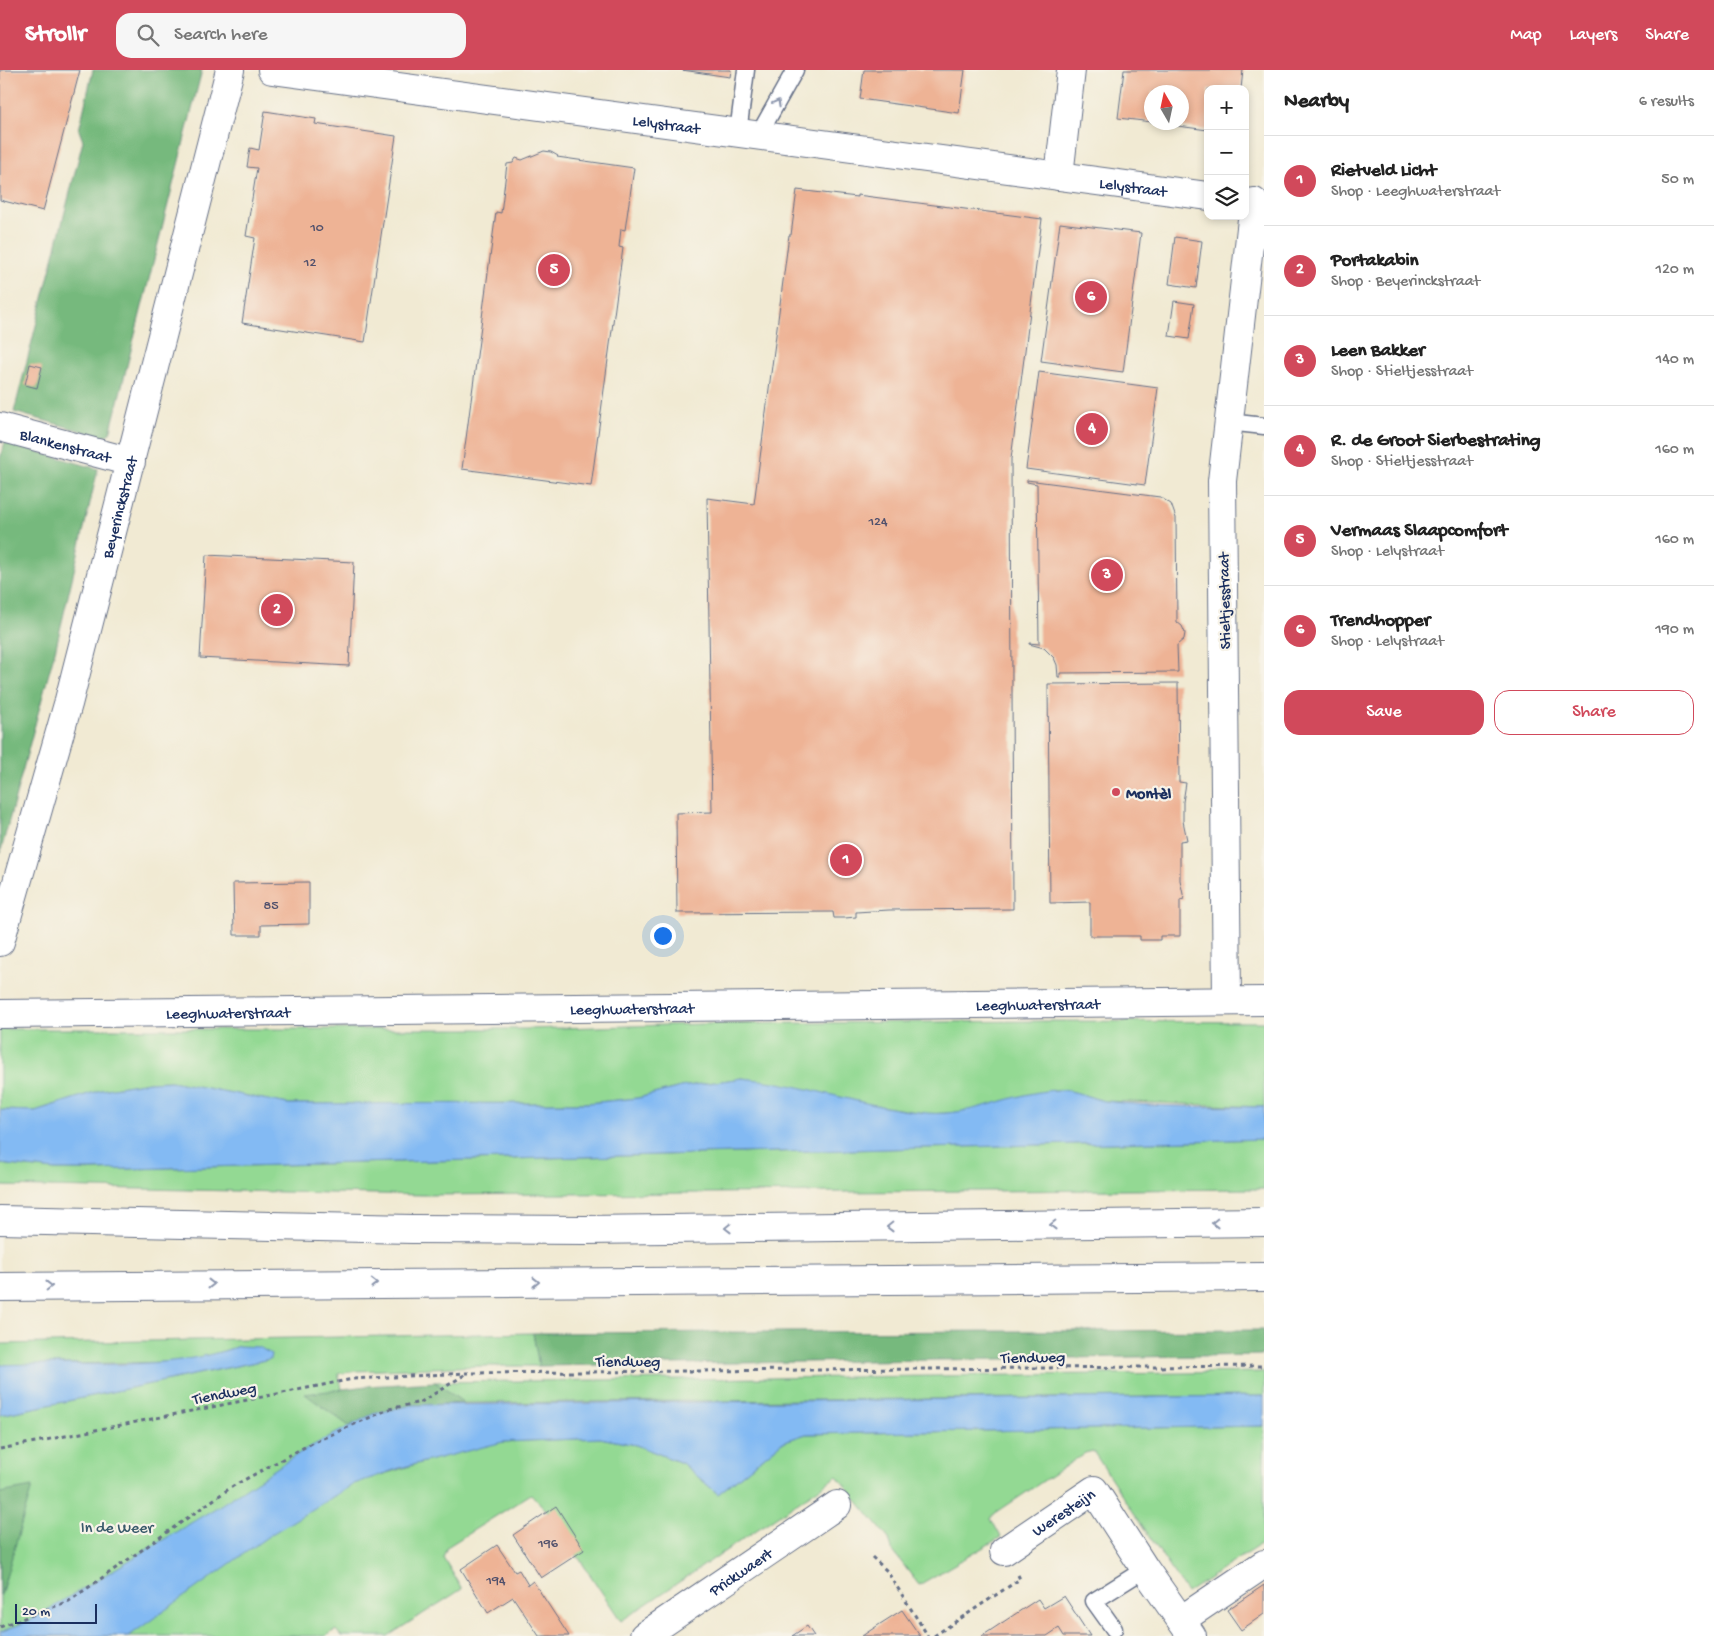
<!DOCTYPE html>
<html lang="en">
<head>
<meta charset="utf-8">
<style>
  :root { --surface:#fff; --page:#f6f6f6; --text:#222; --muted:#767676; --line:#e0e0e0; --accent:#d1495b }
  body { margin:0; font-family:"Gochi Hand",sans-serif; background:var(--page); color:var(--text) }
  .controls { position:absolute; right:15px; top:15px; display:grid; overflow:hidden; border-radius:10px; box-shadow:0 2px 8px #0003 }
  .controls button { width:45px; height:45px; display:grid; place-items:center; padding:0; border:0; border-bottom:1px solid var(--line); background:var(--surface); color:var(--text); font:25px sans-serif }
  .compass { position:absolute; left:1144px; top:15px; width:45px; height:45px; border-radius:50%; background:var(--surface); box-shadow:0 2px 8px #0003; rotate:351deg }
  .scale { position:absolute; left:15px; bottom:12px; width:82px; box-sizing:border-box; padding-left:5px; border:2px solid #1b2f5e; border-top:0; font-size:14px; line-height:18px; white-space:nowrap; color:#1b2f5e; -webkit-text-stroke:4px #f7f3e8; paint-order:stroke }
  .you { position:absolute; left:662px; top:865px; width:18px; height:18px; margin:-12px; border:4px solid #fff; border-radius:50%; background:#1a73e8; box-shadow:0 0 0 8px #1a73e833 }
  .badge { display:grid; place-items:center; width:32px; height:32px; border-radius:50%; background:var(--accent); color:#fff; font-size:16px; font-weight:700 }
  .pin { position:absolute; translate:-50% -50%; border:2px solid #fff; box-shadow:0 1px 5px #0006 }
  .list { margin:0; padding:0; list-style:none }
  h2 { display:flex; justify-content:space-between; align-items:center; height:65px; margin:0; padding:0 20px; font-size:21px }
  h2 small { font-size:16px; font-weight:400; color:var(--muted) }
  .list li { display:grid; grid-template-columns:32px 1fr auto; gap:15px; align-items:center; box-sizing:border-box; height:90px; padding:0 20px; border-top:1px solid var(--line) }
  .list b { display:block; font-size:19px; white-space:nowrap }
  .list p { margin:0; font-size:16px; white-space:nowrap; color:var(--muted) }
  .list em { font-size:16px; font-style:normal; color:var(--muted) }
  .actions { display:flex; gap:10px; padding:15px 20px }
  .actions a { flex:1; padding:11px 0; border:1px solid var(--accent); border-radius:15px; text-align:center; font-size:18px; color:var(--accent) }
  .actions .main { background:var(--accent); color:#fff }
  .icon { flex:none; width:28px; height:28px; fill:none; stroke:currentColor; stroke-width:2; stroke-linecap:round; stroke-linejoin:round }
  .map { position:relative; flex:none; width:1264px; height:1566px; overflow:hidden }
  header { display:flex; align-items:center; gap:30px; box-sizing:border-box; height:70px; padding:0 25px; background:var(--accent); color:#fff }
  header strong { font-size:24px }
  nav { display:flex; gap:28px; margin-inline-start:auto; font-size:18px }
  .search { width:350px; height:45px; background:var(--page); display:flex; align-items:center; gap:12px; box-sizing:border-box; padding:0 18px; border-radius:15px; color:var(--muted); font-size:19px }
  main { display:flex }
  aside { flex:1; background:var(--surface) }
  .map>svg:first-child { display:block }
  .green { fill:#93d993; stroke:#578478 }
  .forest { fill:#76b97d; stroke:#48746e }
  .water { fill:#83baf3; stroke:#4f74a8 }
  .building { fill:#eeb395 }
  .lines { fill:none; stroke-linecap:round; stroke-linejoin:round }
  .lane-casing { stroke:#667087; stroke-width:19 }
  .street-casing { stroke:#667087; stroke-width:30 }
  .highway-casing { stroke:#667087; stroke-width:30 }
  .path { stroke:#667087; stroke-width:3; stroke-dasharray:4 4; stroke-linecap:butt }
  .lane { stroke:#fff; stroke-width:16 }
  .street { stroke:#fff; stroke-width:28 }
  .highway { stroke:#fff; stroke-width:28 }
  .oneway { stroke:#8d97ae }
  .poi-dot { fill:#d1495b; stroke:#f7f3e8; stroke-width:2 }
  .labels { text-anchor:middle; stroke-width:4.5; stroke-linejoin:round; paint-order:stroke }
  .number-label { font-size:14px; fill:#50506c }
  .street-label { font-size:16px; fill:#1b2f5e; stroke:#f7f3e8 }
  .poi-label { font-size:16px; font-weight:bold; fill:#1b2f5e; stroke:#f7f3e8; text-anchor:start }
  .park-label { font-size:16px; fill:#395a6b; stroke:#f7f3e8 }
</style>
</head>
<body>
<header>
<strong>Strollr</strong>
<div class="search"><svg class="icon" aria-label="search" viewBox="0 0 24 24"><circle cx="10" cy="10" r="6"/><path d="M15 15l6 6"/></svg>Search here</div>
<nav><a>Map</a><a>Layers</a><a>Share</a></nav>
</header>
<main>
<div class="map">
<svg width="1264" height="1566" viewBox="0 0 1264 1566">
  <rect width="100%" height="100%" fill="#f7f3e8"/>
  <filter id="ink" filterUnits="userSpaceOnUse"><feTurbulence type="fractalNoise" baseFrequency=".02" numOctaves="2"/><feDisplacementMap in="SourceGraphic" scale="10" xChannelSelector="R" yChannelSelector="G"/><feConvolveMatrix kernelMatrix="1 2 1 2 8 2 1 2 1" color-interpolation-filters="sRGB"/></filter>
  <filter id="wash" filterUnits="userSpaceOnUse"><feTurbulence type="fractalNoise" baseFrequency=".0096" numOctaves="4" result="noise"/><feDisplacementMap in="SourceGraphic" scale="20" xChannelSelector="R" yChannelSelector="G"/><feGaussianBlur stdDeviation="1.12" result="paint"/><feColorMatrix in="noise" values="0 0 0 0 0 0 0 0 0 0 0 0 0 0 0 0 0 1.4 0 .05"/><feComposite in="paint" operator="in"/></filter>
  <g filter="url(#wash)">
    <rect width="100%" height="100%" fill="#f1ead3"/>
    <path class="green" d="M 1046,951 L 1264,952 L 1264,1037 L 1104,1031 L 1070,1021 L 1057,1020 L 1032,1024 L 974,1041 L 930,1044 L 873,1035 L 787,1015 L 742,1008 L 681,1017 L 638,1028 L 588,1033 L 288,1034 L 171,1011 L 149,1012 L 101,1020 L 35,1041 L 0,1040 L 0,959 L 527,959 L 700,954 Z
      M 1264,1069 L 1264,1119 L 424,1125 L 0,1116 L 0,1094 L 55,1100 L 92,1100 Z
      M 533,1263 L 539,1296 L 480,1296 L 357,1301 L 338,1304 L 367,1409 L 470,1378 L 503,1372 L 600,1368 L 636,1375 L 682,1393 L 718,1424 L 782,1372 L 806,1364 L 1264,1356 L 1264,1472 L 1187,1523 L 1093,1381 L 1085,1383 L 994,1444 L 991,1449 L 1001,1467 L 919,1515 L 892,1480 L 889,1469 L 837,1406 L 621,1551 L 548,1442 L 531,1424 L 447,1477 L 443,1487 L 462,1519 L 388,1566 L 341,1566 L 336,1560 L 325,1566 L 0,1566 L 0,1345 L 270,1289 L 239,1276 L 202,1288 L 170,1292 L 0,1295 L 0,1274 Z
      M 1264,1302 L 1264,1326 L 464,1333 L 435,1312 Z"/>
    <path class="forest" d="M 93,0 L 202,0 L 110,363 L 103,367 L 14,342 L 83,71 L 79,60 Z
      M 5,372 L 98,399 L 56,577 L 0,784 L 0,389 Z
      M 1264,1260 L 1264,1285 L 539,1296 L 533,1263 Z
      M 435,1312 L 464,1333 C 420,1335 390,1336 349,1356 L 305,1324 L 366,1316 Z
      M 32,1417 L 1,1525 L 0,1525 L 0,1423 Z"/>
    <path class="water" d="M 742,1008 C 805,1013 864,1038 927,1043 C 973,1047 1013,1022 1057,1020 C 1074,1019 1089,1028 1105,1031 C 1157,1038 1212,1036 1264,1037 L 1264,1069 L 92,1100 L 55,1100 L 0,1094 L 0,1040 L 35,1041 L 101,1020 L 149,1012 L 171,1011 L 288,1034 L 588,1033 L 638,1028 L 681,1017 Z
      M 239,1276 L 259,1277 L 271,1284 L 270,1289 L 0,1345 L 0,1295 C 78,1291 165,1303 239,1276 Z
      M 1264,1326 L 1264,1356 L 806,1364 L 782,1372 L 718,1424 L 682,1393 L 636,1375 L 600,1368 L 503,1372 L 400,1398 L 354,1414 L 270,1465 L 129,1566 L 0,1566 L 0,1562 L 31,1550 L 219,1436 L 304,1380 L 373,1344 L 412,1335 Z"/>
    <g id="blocks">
      <path class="building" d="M 0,0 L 80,0 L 43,141 L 0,130 Z
        M 682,0 L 731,0 L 730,7 Z
        M 864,0 L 965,0 L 959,43 L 860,29 Z
        M 1124,0 L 1243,0 L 1241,19 L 1208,19 L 1208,60 L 1162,54 L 1182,52 L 1182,22 L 1152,22 L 1152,52 L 1118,48 Z
        M 265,41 L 316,49 L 315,54 L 396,66 L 365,272 L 242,253 L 255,168 L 246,166 L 257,98 L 247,97 L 250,78 L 259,80 Z
        M 544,81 L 551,82 L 558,86 L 557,87 L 634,98 L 625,160 L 621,159 L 619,177 L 623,178 L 591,416 L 462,399 L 496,142 L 501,143 L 507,94 L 513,93 L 516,88 L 522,90 Z
        M 797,120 L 857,127 L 857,125 L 1042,149 L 1011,389 L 1013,839 L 889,840 L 856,842 L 856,847 L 845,848 L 834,848 L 833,842 L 677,843 L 676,743 L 712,742 L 707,428 L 754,434 L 789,165 L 791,165 Z
        M 1060,153 L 1141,163 L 1123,302 L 1041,291 Z
        M 1175,167 L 1202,171 L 1196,218 L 1169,214 Z
        M 1174,231 L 1194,234 L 1189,269 L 1169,266 Z
        M 30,294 L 42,297 L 37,318 L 25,315 Z
        M 1039,302 L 1158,318 L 1145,415 L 1026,399 Z
        M 1027,410 L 1160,427 L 1171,434 L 1176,448 L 1177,552 L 1182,556 L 1185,563 L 1184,569 L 1177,575 L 1178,602 L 1060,603 L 1060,607 L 1058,607 L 1057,595 L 1054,588 L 1044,578 L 1029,574 L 1029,573 L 1039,574 L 1037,414 L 1027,412 Z
        M 206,485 L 354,492 L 349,596 L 200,588 Z
        M 1178,613 L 1179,712 L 1186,713 L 1183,732 L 1183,751 L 1187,770 L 1180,771 L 1180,810 L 1184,829 L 1180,830 L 1180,866 L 1160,866 L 1160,870 L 1140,870 L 1140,866 L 1090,866 L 1090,832 L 1050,833 L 1048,614 Z
        M 309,812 L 309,854 L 261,855 L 261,865 L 234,865 L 233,813 Z
        M 556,1436 L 584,1480 L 541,1508 L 513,1465 Z
        M 497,1475 L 515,1502 L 519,1500 L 528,1515 L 533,1511 L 569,1566 L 539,1566 L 513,1527 L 488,1543 L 461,1499 Z
        M 1264,1515 L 1264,1544 L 1241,1560 L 1227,1540 Z
        M 1064,1526 L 1090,1566 L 1064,1566 L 1059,1558 L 1047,1566 L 982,1566 L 1038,1529 L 1044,1538 Z
        M 902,1540 L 920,1566 L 862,1566 L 880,1554 Z
        M 807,1556 L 814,1566 L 792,1566 Z"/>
    </g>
  </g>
  <g filter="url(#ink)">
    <use href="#blocks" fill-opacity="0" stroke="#667087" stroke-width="1"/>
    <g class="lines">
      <defs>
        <path id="lane" d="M 738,63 L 746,0
          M 758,66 L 795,0
          M 1228,352 L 1264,356
          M 1114,1559 L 1094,1531 L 1145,1499"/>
        <g id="street">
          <path id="s1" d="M 272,0 L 1208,126"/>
          <path d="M 1059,106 L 1071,0"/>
          <path id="s2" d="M 0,357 L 131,392"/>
          <path id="s3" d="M 0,872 L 68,634 L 230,0"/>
          <path d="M 1227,931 L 1222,411 L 1254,132"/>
          <path id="s4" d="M 0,944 L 1264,931"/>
          <path id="s5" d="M 1004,1481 L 1094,1420 L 1145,1499 L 1192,1566"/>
          <path d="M 1181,1550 L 1264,1494"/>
          <path id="s6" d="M 644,1566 L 837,1435"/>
        </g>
        <path id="highway" d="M 0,1150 L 412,1159 L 585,1160 L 1264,1152
          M 0,1217 L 1264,1207"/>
      </defs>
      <use href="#lane" class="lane-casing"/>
      <use href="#street" class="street-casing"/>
      <use href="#highway" class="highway-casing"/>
      <path class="path" d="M 0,1379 L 353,1309 L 467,1303 L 1264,1296
        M 872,1487 L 887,1501 L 928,1566
        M 0,1557 L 69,1531 L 233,1416 L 312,1373 L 389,1339 L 421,1332 L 466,1304
        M 934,1566 L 1020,1509 L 1018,1505"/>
      <use href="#lane" class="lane"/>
      <use href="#street" class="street"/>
      <use href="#highway" class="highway"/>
    </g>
    <defs><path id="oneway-chevron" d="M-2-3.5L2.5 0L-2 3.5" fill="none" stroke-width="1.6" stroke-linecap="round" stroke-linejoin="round" transform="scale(1.25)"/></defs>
    <g class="oneway">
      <use href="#oneway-chevron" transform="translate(777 33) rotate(-61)"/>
      <use href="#oneway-chevron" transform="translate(1215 1153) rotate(179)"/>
      <use href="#oneway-chevron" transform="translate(1053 1155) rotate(179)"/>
      <use href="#oneway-chevron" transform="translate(890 1157) rotate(179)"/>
      <use href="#oneway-chevron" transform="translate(728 1158) rotate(179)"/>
      <use href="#oneway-chevron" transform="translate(536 1212)"/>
      <use href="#oneway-chevron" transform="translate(374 1213)"/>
      <use href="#oneway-chevron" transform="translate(211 1214)"/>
      <use href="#oneway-chevron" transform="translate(49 1216) rotate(-1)"/>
    </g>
  </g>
  <circle class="poi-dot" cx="1116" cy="722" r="5"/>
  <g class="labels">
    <g class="number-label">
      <text x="317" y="161">10</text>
      <text x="310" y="196">12</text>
      <text x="878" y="455">124</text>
      <text x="271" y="839">85</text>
      <text x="548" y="1477">196</text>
      <text x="496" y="1514">194</text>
    </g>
    <g class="street-label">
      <text dy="6" stroke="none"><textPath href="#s1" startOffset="398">Lelystraat</textPath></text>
      <text dy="6" stroke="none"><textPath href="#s1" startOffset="869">Lelystraat</textPath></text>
      <text dy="6" stroke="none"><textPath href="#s2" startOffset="68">Blankenstraat</textPath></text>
      <text dy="6" stroke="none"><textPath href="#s3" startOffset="451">Beyerinckstraat</textPath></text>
      <text transform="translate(1223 531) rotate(-91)" y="6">Stieltjesstraat</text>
      <text dy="6" stroke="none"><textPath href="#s4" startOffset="1038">Leeghwaterstraat</textPath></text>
      <text dy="6" stroke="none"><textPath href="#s4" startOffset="632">Leeghwaterstraat</textPath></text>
      <text dy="6" stroke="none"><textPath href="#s4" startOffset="228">Leeghwaterstraat</textPath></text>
      <text transform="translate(1033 1286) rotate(-1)" y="6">Tiendweg</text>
      <text x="628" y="1296">Tiendweg</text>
      <text transform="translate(224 1322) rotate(-11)" y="6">Tiendweg</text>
      <text dy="6" stroke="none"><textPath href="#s5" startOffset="71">Weresteijn</textPath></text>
      <text dy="6" stroke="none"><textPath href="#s6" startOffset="116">Prickwaert</textPath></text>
    </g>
    <g class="poi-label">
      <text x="1126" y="728">Montèl</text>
    </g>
    <g class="park-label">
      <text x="117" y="1462">In de Weer</text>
    </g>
  </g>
</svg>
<div class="controls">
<button>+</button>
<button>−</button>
<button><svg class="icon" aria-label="layers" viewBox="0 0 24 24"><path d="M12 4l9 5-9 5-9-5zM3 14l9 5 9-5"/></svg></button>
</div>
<svg class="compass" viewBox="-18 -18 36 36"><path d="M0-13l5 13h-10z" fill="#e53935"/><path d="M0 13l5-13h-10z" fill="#767676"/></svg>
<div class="scale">20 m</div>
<div class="you"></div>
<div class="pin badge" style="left:846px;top:790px">1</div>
<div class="pin badge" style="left:277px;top:540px">2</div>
<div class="pin badge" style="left:1107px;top:505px">3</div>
<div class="pin badge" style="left:1092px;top:359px">4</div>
<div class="pin badge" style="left:554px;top:200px">5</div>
<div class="pin badge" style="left:1091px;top:227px">6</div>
</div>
<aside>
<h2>Nearby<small>6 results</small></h2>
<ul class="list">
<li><span class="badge">1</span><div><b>Rietveld Licht</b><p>Shop · Leeghwaterstraat</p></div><em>50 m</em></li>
<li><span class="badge">2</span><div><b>Portakabin</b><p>Shop · Beyerinckstraat</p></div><em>120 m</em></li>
<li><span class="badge">3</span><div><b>Leen Bakker</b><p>Shop · Stieltjesstraat</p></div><em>140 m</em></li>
<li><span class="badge">4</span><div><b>R. de Groot Sierbestrating</b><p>Shop · Stieltjesstraat</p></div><em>160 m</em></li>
<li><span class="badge">5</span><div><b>Vermaas Slaapcomfort</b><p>Shop · Lelystraat</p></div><em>160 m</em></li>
<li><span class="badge">6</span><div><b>Trendhopper</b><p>Shop · Lelystraat</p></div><em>190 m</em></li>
</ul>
<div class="actions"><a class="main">Save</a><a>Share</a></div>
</aside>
</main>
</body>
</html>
